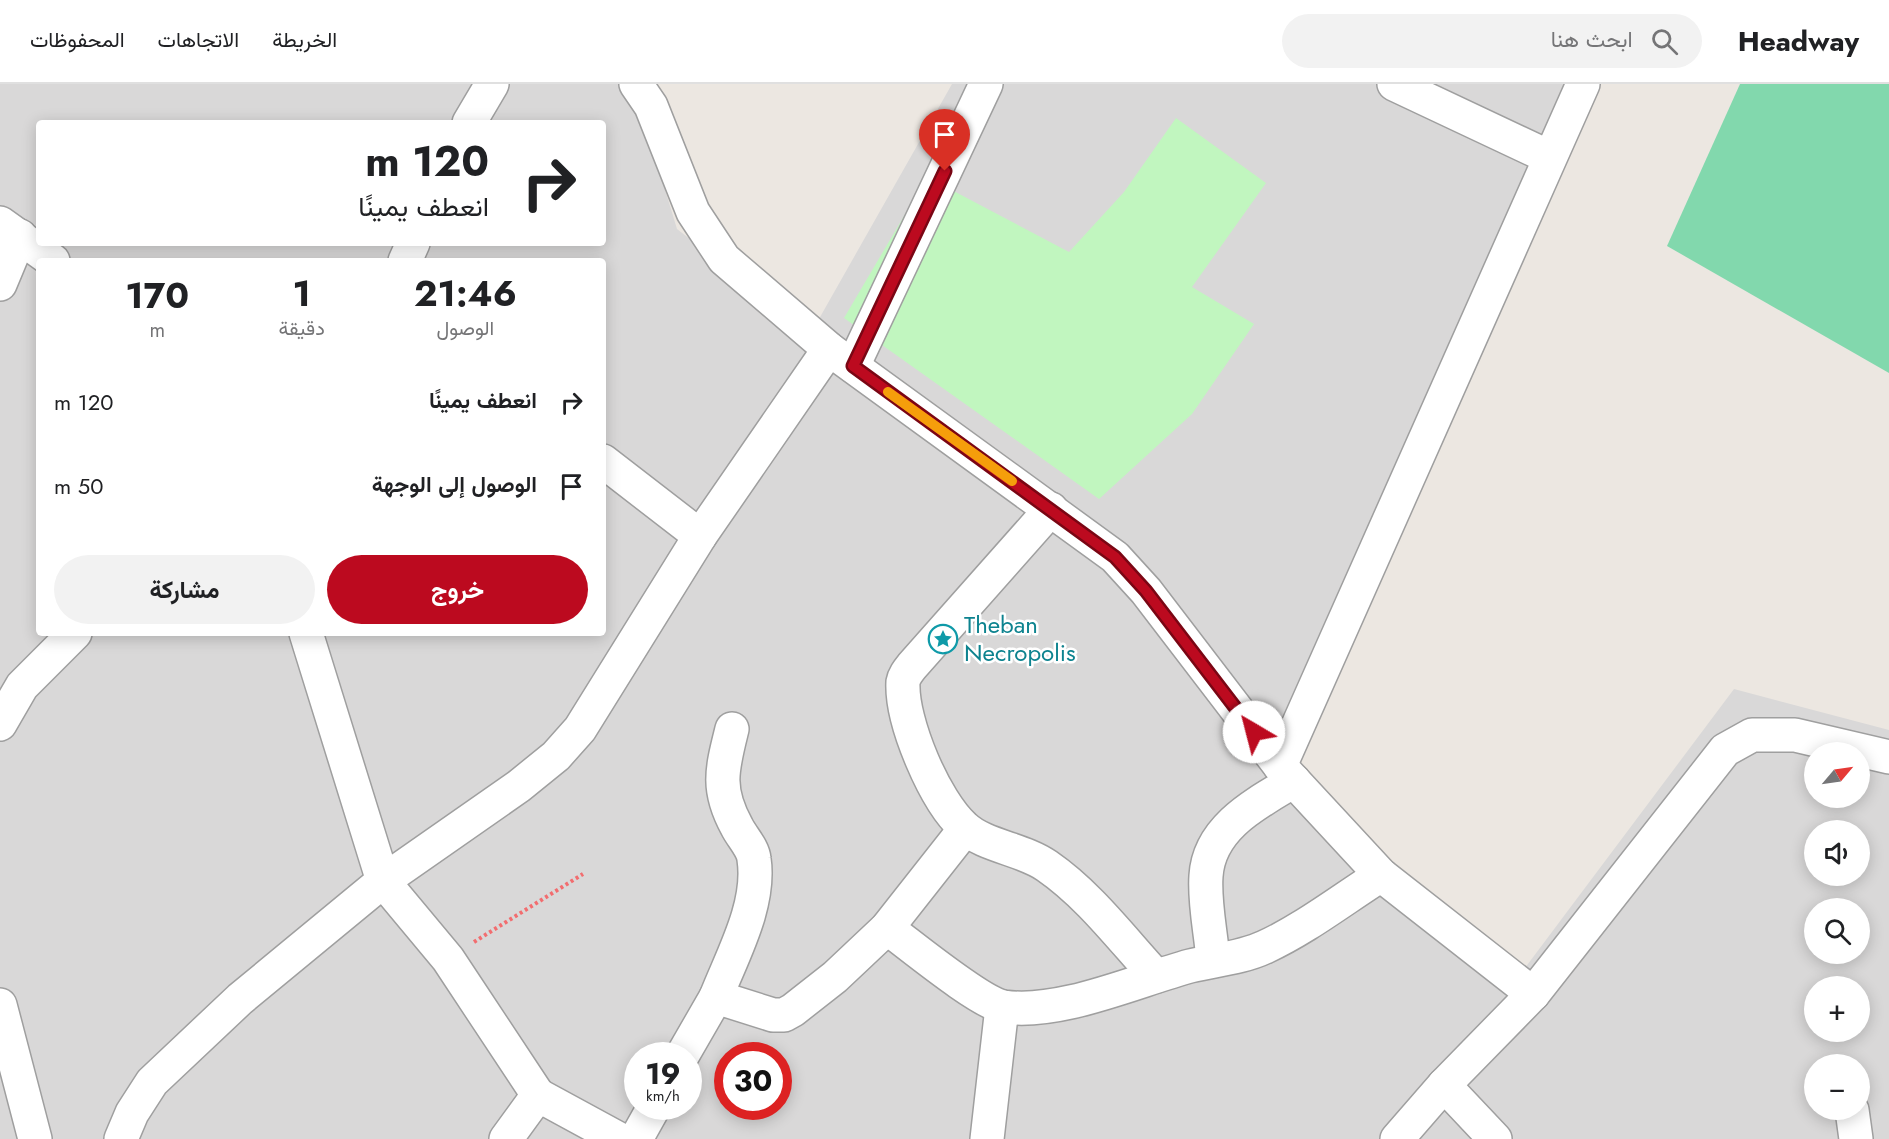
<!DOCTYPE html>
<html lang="ar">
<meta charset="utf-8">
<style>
:root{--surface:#fff;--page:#f2f2f2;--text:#202124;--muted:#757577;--line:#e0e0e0;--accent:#bc0a1f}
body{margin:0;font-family:Jost,Vazirmatn,sans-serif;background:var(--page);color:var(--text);direction:rtl;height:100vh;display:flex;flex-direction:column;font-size:22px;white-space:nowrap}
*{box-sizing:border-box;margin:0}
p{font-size:20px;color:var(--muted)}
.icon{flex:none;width:33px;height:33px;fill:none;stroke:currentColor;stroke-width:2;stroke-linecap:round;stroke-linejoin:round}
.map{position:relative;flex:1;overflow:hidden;direction:ltr}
.side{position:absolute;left:36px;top:174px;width:570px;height:378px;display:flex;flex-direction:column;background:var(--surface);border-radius:6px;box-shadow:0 3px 15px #0003;direction:rtl}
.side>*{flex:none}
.hud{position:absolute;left:36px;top:36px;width:570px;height:126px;border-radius:6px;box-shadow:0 3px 15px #0003;direction:rtl;background:#fff;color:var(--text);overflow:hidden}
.needle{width:39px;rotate:61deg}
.buttons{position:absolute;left:1804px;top:658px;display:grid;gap:12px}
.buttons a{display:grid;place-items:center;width:66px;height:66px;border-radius:50%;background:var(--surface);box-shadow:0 3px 15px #0003;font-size:30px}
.speed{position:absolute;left:624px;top:958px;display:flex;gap:12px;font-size:30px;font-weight:700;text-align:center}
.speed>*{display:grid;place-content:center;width:78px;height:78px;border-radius:50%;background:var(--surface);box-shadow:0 3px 15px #0003;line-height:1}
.speed small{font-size:15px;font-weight:400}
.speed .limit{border:9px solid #d22;background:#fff;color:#111}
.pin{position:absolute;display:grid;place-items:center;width:51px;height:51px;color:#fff;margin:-62px -26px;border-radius:50% 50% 50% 0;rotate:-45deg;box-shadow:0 0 6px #0007}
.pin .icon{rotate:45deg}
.me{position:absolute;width:66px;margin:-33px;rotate:323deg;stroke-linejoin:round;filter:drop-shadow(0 0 4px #0008)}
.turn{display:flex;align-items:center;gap:21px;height:126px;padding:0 18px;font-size:27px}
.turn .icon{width:78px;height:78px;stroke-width:2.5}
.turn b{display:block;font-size:42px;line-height:51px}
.eta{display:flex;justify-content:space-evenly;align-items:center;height:102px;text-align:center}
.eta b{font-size:36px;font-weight:700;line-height:42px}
.button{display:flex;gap:12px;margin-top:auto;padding:12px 18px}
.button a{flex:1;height:69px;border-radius:36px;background:var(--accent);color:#fff;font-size:24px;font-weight:700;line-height:69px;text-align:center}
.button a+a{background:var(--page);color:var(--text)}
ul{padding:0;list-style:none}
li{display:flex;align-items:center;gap:18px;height:84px;padding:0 18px}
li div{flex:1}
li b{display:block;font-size:22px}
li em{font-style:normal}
header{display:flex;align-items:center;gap:36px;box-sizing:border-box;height:84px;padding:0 30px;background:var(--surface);border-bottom:2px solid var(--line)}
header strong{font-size:28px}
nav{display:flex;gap:33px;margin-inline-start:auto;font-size:21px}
.search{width:420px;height:54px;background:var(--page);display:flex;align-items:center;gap:15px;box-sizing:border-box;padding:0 21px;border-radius:33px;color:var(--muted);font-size:22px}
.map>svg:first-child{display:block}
.residential{fill:#d9d8d8;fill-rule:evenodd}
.park{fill:#c1f6bf}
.pitch{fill:#82d8ad}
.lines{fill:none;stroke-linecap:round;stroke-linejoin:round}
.minor-casing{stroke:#9f9f9f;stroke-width:36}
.path{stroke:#f26d6f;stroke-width:4;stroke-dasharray:3 3;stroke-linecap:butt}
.minor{stroke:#fff;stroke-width:33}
.route-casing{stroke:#7a0614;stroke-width:15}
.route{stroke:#bc0a1f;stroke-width:10}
.slow{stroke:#f59e0b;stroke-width:10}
.labels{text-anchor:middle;stroke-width:5;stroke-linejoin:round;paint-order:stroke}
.culture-label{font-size:24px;fill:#0d838f;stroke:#fff;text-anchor:start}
</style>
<header>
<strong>Headway</strong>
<div class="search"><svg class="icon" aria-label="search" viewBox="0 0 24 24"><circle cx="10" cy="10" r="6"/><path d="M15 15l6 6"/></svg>ابحث هنا</div>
<nav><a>الخريطة</a><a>الاتجاهات</a><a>المحفوظات</a></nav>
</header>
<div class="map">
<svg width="1889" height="1055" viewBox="0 0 1889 1055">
<rect width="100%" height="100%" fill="#ece7e1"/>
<!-- residential -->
<path class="residential" d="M0,0H633L677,145L811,249L952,0H1570L1264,674L1510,904L1734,605L1889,646V1055H0ZM39,39H603V159H39ZM39,177H603V549H39ZM1815,669H1860V714H1815ZM1815,747H1860V792H1815ZM1815,825H1860V870H1815ZM1815,903H1860V948H1815ZM638,972H688V1023H638ZM728,972H778V1023H728ZM1815,981H1860V1026H1815Z"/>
<!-- park -->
<polygon class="park" points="1176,34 1266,99 1192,203 1254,240 1192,330 1099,415 844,234 927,93 1069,168 1124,108"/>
<!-- pitch -->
<polygon class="pitch" points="1740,0 1889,0 1889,289 1667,162"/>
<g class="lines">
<!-- minor casing -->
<g class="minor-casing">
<g id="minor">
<polyline points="636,0 651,22 693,128 724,175 829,265 1115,473 1146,507 1280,682 1381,791 1533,910"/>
<polyline points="1394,0 1549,73"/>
<polyline points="469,39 492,0"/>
<polyline points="0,139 53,177"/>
<polyline points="405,177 413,159"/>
<polyline points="0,200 20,152"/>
<polyline points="853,282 986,0"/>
<polyline points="603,377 700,452"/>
<path d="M1051,425L912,582C908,587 904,592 903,598C901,638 935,717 964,743C984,762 1023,765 1047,782C1089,811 1121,854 1156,892"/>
<polyline points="306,549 383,797 448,875 538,1011 506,1055"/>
<polyline points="0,640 22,602 75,549"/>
<polyline points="1280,682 1583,0"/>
<path d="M887,844C909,860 980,919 1004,923C1060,931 1135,897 1190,882C1214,876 1242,874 1265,863C1306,844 1343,815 1381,791"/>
<path d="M1213,876C1211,849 1204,819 1206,792C1209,743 1257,719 1294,697"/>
<path d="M716,913C732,872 761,821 754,775C753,764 742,753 737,743C716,705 722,685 732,645"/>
<polyline points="0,921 35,1055"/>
<polyline points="682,972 716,913 773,931 784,931 793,926 835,893 887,844 965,745"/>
<polyline points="1444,1001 1495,1055"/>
<polyline points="538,1011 619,1055"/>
<polyline points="1852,1026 1856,1055"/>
<polyline points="121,1055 132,1029 152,998 240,915 383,797 519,702 556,672 580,645 700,452 829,265"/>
<polyline points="636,1055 654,1023"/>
<polyline points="987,1055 1002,923"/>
<polyline points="1397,1055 1444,1001 1533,910 1725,666 1752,651 1795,651 1889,673"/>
</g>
</g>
<!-- path -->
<polyline class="path" points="474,858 583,790"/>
<!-- minor -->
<use href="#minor" class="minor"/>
</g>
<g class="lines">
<!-- route casing -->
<g class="route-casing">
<polyline id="route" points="945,87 853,282 1115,473 1146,507 1254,648"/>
</g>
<!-- route -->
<use href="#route" class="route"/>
<!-- slow -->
<polyline class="slow" points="888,308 1012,397"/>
</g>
<!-- icons -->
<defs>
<g id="sight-ring" transform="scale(1.5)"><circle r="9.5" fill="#fff" stroke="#0f9aa8" stroke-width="1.5"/><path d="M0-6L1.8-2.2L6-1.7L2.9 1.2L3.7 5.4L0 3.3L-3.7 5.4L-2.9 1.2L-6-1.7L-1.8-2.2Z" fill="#0f9aa8"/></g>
</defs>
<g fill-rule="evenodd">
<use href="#sight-ring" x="943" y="555"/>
</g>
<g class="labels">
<!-- culture labels -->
<g class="culture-label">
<text x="964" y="549">Theban<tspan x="964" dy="28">Necropolis</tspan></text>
</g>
</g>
</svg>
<div class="buttons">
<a><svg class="needle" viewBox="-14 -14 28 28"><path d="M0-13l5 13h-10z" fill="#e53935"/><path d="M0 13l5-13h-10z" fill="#757577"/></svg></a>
<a><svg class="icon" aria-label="sound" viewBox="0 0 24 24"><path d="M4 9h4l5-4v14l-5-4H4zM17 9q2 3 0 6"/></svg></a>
<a><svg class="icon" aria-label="search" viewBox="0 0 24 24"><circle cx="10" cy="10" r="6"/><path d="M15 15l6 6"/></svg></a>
<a>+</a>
<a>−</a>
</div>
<div class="speed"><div>19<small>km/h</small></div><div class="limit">30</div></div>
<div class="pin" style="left:945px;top:87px;background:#d93025"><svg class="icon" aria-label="arrive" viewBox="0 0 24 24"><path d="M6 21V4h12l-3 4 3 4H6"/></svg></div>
<svg class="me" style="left:1254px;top:648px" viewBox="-20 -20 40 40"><circle r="19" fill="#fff"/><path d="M0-13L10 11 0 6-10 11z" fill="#bc0a1f"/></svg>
<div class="hud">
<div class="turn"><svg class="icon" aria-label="right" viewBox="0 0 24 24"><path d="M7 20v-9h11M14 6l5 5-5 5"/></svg><div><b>120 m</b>انعطف يمينًا</div></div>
</div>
<section class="side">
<div class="eta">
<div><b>21:46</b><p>الوصول</p></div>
<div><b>1</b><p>دقيقة</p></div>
<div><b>170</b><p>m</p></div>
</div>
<ul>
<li><svg class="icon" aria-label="right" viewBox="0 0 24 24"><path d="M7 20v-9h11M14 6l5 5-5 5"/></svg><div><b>انعطف يمينًا</b></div><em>120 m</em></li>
<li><svg class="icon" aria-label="arrive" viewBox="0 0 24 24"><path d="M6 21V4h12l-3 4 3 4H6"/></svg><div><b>الوصول إلى الوجهة</b></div><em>50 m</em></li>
</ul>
<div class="button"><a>خروج</a><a>مشاركة</a></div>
</section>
</div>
